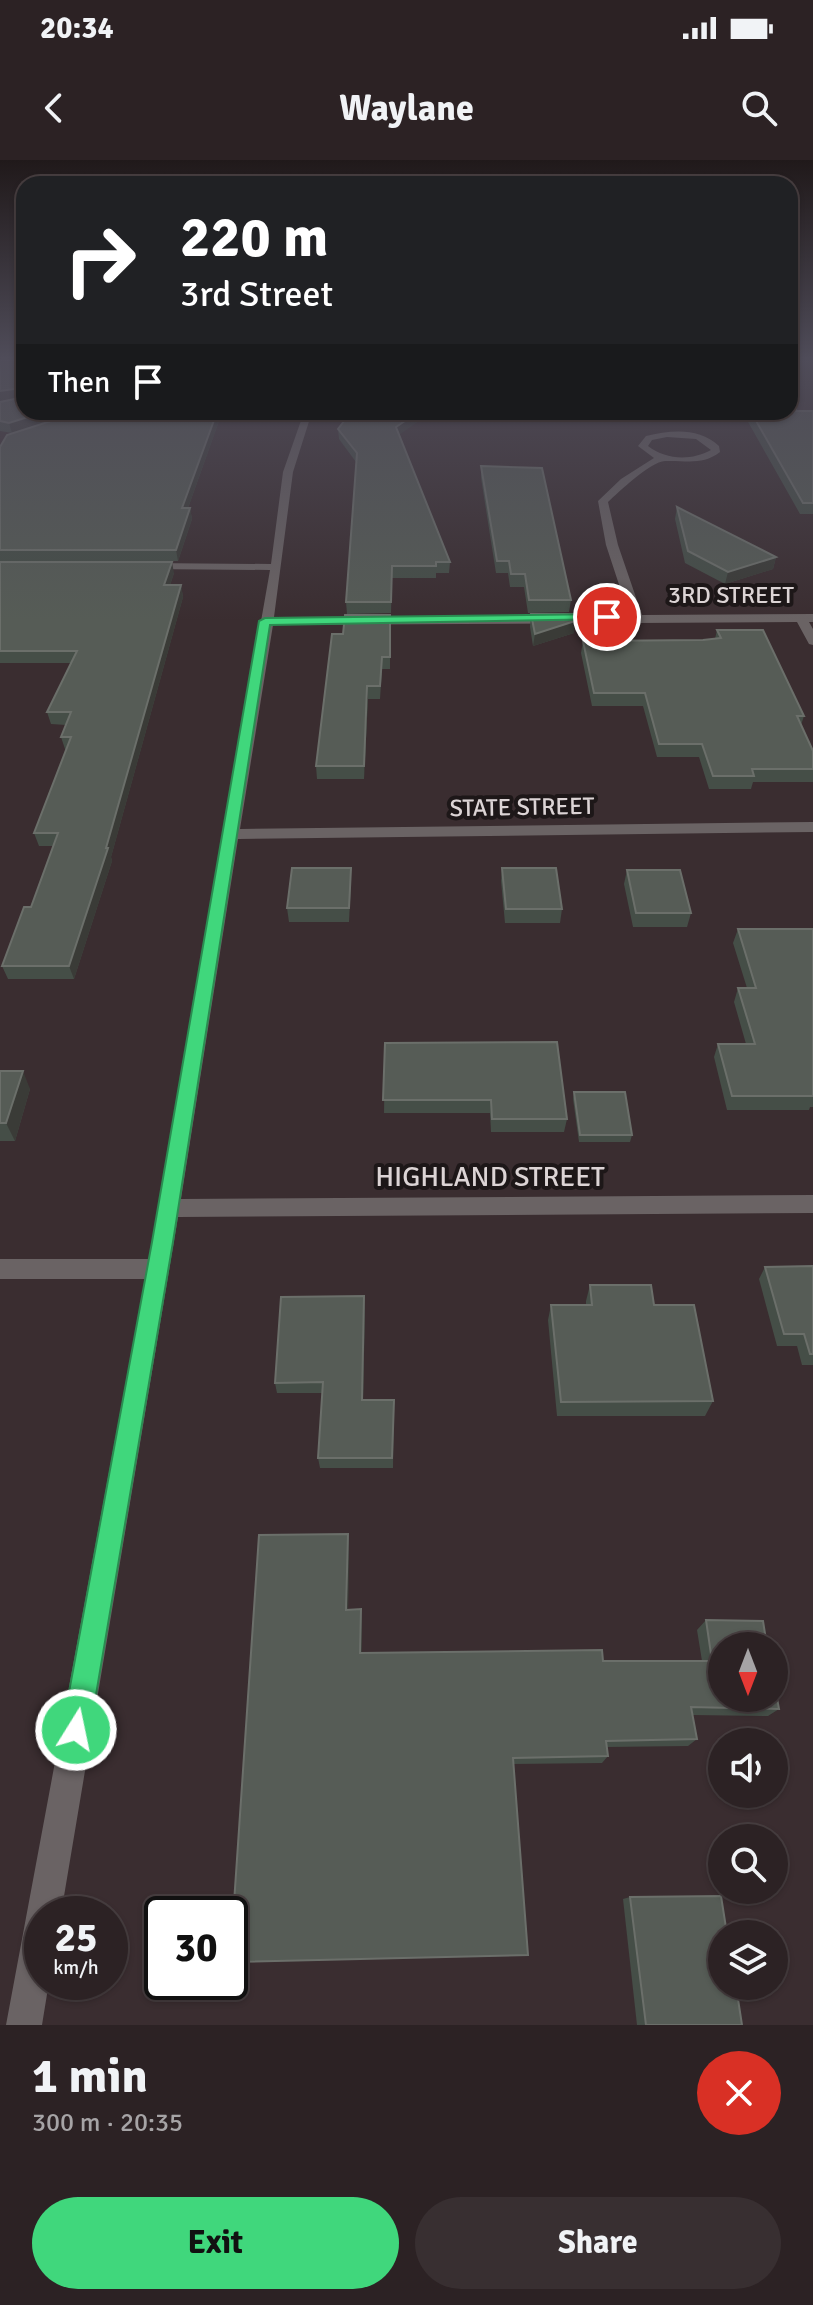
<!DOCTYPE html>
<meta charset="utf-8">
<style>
:root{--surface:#2c2224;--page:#382f31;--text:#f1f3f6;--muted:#a6a4a6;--line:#483f41;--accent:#40d77c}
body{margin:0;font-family:Signika,sans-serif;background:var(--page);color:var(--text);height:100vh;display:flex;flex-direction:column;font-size:30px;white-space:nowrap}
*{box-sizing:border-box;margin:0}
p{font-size:26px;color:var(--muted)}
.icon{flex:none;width:44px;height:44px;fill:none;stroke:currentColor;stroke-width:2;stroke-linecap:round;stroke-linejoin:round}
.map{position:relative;height:1865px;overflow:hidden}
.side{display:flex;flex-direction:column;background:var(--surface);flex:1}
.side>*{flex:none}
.top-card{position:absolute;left:16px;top:16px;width:782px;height:244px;border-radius:24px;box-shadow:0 2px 6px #0004,0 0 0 2px var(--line);background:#202124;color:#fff;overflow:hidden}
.needle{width:52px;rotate:180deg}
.controls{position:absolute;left:708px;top:1472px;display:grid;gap:16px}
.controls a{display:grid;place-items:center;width:80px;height:80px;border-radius:50%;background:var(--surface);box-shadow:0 2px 6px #0004,0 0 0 2px var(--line);font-size:40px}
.speed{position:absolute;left:24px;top:1736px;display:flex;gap:16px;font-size:40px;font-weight:700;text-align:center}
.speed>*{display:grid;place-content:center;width:104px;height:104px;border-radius:50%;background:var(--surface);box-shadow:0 2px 6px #0004,0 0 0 2px var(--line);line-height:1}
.speed small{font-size:20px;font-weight:400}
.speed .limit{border:4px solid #111;border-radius:12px;background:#fff;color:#111}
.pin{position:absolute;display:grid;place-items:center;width:68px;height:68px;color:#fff;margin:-34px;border:4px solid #fff;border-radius:50%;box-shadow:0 2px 8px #0007}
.me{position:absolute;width:88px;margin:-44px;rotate:10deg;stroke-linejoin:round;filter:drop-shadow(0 0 6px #0008)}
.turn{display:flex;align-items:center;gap:28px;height:168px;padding:0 32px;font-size:36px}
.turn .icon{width:104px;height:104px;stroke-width:2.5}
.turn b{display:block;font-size:56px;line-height:68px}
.then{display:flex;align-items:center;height:76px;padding:0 32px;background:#0003;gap:16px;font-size:30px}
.round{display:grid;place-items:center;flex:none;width:84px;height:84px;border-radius:42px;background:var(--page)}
.head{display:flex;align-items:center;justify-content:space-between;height:136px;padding:0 32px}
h1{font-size:48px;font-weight:700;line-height:60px}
.button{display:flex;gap:16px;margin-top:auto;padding:16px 32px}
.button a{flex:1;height:92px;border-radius:48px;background:var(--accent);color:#111;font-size:32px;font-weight:700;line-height:92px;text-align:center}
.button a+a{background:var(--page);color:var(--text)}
.status{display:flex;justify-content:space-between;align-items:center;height:56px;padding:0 40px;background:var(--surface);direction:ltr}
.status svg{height:22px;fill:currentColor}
header{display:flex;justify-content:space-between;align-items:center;height:104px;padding:0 32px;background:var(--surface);font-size:36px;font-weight:700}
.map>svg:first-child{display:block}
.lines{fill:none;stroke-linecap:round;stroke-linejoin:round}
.minor{fill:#6a6364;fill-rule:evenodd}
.wall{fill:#454e47}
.shaded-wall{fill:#3a3b37}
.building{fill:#565c56;stroke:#6b6f6a;stroke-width:2}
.route{fill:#40d77c;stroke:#2a8c51;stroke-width:2}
.labels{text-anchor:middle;stroke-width:8;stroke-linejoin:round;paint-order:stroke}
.far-street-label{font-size:24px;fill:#dcd4d5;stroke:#1d1718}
.street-label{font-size:28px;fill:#dcd4d5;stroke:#1d1718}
</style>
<div class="status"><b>20:34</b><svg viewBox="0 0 49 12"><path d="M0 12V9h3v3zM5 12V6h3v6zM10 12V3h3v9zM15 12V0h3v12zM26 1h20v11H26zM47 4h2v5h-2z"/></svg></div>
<header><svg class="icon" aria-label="back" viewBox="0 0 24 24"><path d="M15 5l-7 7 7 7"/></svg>Waylane<svg class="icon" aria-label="search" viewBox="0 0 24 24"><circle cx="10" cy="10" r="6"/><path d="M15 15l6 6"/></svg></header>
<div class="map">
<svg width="813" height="1865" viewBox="0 0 813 1865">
<rect width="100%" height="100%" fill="#3a2d30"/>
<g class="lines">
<!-- minor -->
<path class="minor" d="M304,252H312L293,312L274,457L629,455L606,385L598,341L621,319L654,298L638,286L646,276C671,270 699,267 719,286L720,292C702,306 685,300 665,301C650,302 620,331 608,342L618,385L642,455L813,454V462H809L813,469V485L809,484L797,462L273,465L240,669L813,662V672L238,679L181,1039L813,1035V1053L178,1057L61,1754H42V1822H49L42,1865H6L145,1119H0V1099H149L270,410L148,409L142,406L148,403L271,404L283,312ZM667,277L696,279L711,290C691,301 666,300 648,286L652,280Z"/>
</g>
<!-- wall -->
<g class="wall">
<polygon points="0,200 24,200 24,252 245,252 244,258 220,258 188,348 190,348 192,359 178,401 0,402 0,287 73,254 12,273 0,271 0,242 11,240 0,242"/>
<polygon points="796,251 813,251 813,354 800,354 743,253 688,254 685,252 790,252"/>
<polygon points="338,269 399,275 450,402 449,413 436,413 436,418 392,418 391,453 347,454 346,442 356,302 339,279"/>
<polygon points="481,306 571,440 569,452 528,453 524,427 510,427 508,413 496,413 481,318"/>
<polygon points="677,347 776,397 773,409 725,424 685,403 675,359"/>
<polygon points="0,402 174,413 170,425 181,425 183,437 111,697 112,701 74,819 8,819 2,806 31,747 53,686 39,686 34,673 66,589 65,589 61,577 66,565 51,564 47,552 71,503 0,503"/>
<polygon points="531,454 574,473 533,486 530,467"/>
<polygon points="390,455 390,509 382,509 380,539 368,539 364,619 317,619 316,606 343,474"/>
<polygon points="717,470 804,556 801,565 813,591 813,622 753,622 751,629 709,629 699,597 657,597 643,546 592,546 581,493 583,481 703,480 715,479"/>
<polygon points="351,708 351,722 349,762 289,762 287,748"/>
<polygon points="502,708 562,749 560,763 505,763 501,721"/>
<polygon points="627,710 691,753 687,767 633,767 624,724"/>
<polygon points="738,769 813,769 813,947 810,947 809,950 727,950 714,897 718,884 746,884 734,842 738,828 747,828 733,783"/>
<polygon points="385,883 567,959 564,972 491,972 490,953 384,953"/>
<polygon points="0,911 30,929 15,981 0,981"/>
<polygon points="574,932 632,975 630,982 579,982 573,939"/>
<polygon points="813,1106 813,1205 802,1205 797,1186 777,1186 759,1119 765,1107"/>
<polygon points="590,1125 654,1145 713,1241 705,1256 557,1256 548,1160 551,1145 586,1145 586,1141"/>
<polygon points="365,1148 363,1240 394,1240 393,1308 320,1308 318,1298 323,1233 277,1233 275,1223"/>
<polygon points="348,1374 349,1386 348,1450 362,1459 362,1493 603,1501 702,1501 697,1470 706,1460 779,1549 768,1556 692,1555 697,1579 688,1586 607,1587 608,1596 602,1603 513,1604 230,1802"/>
<polygon points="630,1737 742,1865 637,1865 623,1739"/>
</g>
<!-- shaded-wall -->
<g class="shaded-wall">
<polygon points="21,228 24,238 0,242 0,231"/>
<polygon points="44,252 79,252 12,273 9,263"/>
<polygon points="217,252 219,252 220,258 184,359 182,348"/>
<polygon points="418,252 432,252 396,277 396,267"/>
<polygon points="190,348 192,359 178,401 176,390"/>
<polygon points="776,397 773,409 725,424 728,412"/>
<polygon points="172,402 174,413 166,437 164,425"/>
<polygon points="181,425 183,437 111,697 112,701 74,819 69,806"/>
<polygon points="575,461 574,473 533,486 535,474"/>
<polygon points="367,526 368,539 364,619 364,606"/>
<polygon points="23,911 30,929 15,981 6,963"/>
<polygon points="364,1136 365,1148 363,1250 362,1240"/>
<polygon points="348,1374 349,1386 348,1460 346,1450"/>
<polygon points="361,1449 362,1459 362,1502 360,1493"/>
</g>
<!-- building -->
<g class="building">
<polygon points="0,200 24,200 24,236 21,228 0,231"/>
<polygon points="790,205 796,251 813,251 813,343 803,343 751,252 790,252"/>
<polygon points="24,237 24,252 44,252 9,263 0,261 0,242"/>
<polygon points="79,252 217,252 182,348 190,348 176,390 0,390 0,287 7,275"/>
<polygon points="351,252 418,252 396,267 450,402 436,402 436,406 392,406 391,442 346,442 357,293 338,269"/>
<polygon points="481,306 542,308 571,440 529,440 525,414 511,414 509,401 497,401"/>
<polygon points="677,347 776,397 728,412 688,391"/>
<polygon points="0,402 172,402 164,425 181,425 106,688 108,688 69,806 2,806 24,747 31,747 58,673 34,673 71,577 61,577 71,552 47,552 77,491 0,491"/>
<polygon points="531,454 574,454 575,461 535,474"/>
<polygon points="345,455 390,455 390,497 382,497 380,526 367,526 364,606 316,606 332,474 343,474"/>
<polygon points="717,470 763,470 804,556 797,556 813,591 813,609 752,609 754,616 713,616 702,584 659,584 645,533 594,533 583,481 703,480 721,478"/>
<polygon points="292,708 351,708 349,748 287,748"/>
<polygon points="502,708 556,708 562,749 506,749"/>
<polygon points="627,710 680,710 691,753 636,753"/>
<polygon points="738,769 813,769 813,936 732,936 718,884 755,884 738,828 756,828"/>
<polygon points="557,882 567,959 492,959 491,940 383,940 385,883"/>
<polygon points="0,911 23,911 6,963 0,963"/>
<polygon points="574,932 625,932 632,975 580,975"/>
<polygon points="813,1106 813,1194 810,1194 804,1174 784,1174 765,1107"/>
<polygon points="590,1125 651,1125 654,1145 694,1145 713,1241 561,1242 551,1145 592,1145"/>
<polygon points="364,1136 362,1240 394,1240 392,1298 318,1298 323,1222 275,1223 281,1137"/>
<polygon points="348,1374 346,1450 361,1449 360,1493 602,1490 603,1501 712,1501 706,1460 763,1461 767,1486 722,1486 722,1538 774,1538 774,1522 779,1549 691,1547 697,1579 606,1581 608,1596 513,1598 528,1795 230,1802 259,1375"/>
<polygon points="721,1736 727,1774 722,1774 722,1826 736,1826 742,1865 646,1865 630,1737"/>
</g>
<!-- sky -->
<linearGradient id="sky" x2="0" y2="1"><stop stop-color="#20191a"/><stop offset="0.43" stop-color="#4f4c59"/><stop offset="1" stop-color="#4f4c59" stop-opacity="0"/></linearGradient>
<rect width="813" height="461" fill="url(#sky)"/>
<!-- route -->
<polygon class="route" points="607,454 611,455 611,459 270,465 173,1082 90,1570 86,1580 76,1584 66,1580 62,1570 152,1082 259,461 265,458"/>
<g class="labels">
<!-- far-street labels -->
<g class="far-street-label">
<text x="731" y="443">3RD STREET</text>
<text transform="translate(522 647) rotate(-1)" y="8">STATE STREET</text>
</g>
<!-- street labels -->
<g class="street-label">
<text x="490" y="1026">HIGHLAND STREET</text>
</g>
</g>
</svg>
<div class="controls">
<a><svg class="needle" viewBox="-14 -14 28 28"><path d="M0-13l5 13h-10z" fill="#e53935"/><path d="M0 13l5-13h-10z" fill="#a6a4a6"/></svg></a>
<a><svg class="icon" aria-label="sound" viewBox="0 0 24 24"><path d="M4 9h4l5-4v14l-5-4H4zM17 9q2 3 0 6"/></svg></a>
<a><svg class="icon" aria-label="search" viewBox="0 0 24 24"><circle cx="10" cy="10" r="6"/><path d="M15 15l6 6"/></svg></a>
<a><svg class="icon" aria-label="layers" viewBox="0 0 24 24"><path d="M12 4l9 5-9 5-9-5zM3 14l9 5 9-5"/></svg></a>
</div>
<div class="speed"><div>25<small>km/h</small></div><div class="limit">30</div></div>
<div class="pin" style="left:607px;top:457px;background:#d93025"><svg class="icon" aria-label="arrive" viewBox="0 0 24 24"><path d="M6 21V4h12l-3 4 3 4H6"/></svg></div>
<svg class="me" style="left:76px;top:1570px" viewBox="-20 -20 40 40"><circle r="17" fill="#40d77c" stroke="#fff" stroke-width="3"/><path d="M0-11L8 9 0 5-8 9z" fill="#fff"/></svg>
<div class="top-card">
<div class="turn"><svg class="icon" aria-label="right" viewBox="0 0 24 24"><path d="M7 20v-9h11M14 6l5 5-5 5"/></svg><div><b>220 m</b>3rd Street</div></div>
<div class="then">Then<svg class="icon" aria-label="arrive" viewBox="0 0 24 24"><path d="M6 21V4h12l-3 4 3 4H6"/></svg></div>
</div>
</div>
<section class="side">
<div class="head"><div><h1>1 min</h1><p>300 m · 20:35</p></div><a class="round" style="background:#d93025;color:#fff"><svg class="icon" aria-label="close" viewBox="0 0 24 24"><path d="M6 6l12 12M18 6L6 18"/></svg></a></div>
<div class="button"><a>Exit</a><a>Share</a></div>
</section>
